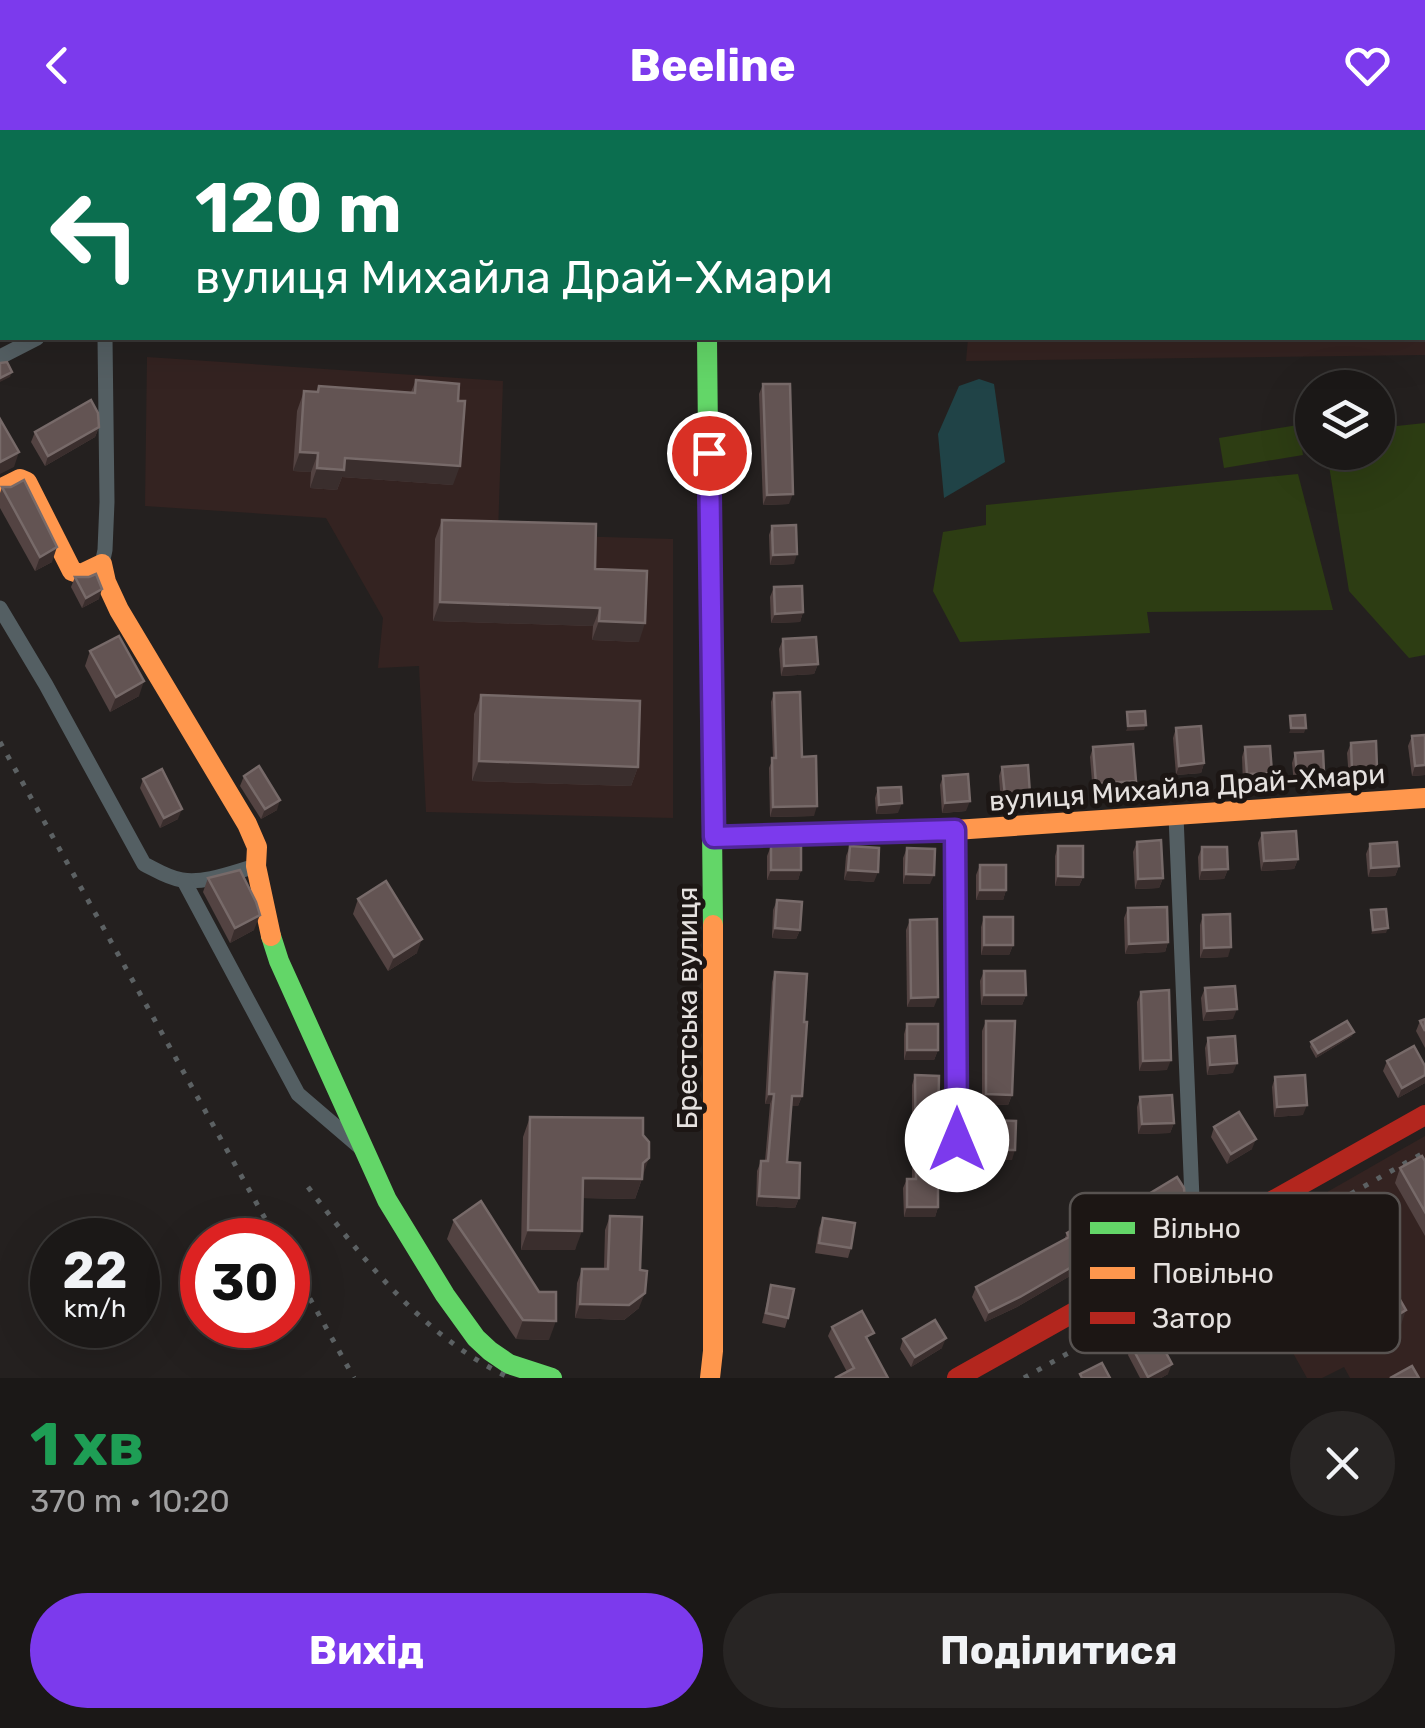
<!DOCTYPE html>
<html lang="uk">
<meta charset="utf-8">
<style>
:root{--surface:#1b1817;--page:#282524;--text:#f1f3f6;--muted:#a0a0a1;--line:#393736;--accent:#7c3aed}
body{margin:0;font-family:Rubik,sans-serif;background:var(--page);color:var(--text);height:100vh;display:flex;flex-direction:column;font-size:38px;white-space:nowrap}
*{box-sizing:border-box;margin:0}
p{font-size:32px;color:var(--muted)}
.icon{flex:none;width:55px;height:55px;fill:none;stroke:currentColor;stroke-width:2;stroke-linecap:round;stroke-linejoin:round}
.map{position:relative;height:1248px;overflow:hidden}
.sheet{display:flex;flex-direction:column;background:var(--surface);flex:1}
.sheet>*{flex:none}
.banner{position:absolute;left:0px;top:0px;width:1425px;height:210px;box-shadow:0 10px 40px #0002,0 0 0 2px var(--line);background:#0b6e4f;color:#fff;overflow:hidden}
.tools{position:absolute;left:1295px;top:240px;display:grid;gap:20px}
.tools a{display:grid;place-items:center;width:100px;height:100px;border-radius:50%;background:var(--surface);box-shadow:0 10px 40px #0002,0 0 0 2px var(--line);font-size:50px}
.speed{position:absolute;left:30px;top:1088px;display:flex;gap:20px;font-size:50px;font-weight:700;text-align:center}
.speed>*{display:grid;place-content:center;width:130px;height:130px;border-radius:50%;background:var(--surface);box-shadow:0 10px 40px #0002,0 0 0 2px var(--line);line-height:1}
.speed small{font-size:25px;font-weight:400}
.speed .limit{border:15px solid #d22;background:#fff;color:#111}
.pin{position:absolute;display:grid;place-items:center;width:85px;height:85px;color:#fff;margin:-42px;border:5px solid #fff;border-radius:50%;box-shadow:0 2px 10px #0007}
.me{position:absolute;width:110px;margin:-55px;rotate:0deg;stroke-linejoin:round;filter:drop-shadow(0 0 8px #0008)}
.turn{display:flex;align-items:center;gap:35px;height:210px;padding:0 30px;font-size:45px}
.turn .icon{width:130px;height:130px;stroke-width:2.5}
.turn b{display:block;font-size:70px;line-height:85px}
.round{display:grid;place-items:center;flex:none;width:105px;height:105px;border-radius:52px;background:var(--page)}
.overview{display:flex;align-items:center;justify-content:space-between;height:170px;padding:0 30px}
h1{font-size:60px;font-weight:700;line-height:75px;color:#1e9e55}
.button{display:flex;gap:20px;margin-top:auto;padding:20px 30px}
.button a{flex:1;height:115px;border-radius:60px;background:var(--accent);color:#fff;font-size:40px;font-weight:700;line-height:115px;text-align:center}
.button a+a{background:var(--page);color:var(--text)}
header{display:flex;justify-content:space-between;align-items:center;height:130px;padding:0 30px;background:var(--accent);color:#fff;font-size:45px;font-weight:700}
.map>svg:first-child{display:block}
.industrial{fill:#342321}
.green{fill:#2d3d13}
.water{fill:#204347}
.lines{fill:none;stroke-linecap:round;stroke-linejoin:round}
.street{stroke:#545f63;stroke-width:15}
.fast{stroke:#63d668;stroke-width:20}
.slow{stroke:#ff974d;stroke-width:20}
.jam{stroke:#b3261e;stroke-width:20}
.rail{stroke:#5c6163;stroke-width:5;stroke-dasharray:5 10;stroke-linecap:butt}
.wall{fill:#534342}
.shaded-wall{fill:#3a2e2d}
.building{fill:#635453;stroke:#776a69;stroke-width:2.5}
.route-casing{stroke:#51269a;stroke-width:25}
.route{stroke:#7c3aed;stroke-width:18}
.labels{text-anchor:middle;stroke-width:10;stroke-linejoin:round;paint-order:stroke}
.street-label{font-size:28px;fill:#e5e1df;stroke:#1c1614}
.key{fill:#1c1614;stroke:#585351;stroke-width:2.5}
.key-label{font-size:28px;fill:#e5e1df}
</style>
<header><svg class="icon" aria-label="back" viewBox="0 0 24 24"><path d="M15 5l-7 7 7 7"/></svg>Beeline<svg class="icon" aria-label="heart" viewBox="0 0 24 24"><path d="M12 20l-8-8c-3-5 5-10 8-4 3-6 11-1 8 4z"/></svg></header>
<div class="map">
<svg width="1425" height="1248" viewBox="0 0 1425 1248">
<rect width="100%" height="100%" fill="#24201f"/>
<!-- industrial -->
<g class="industrial">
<polygon points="1021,0 1425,0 1425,225 966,231 968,208 1422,208 1422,2 1021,2"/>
<polygon points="147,227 503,251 498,404 673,409 673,688 426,682 419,536 378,538 383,488 326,388 145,376"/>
<polygon points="1425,1006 1425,1248 1350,1248 1344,1237 1322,1248 1307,1248 1233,1116"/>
</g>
<!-- green -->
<g class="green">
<polygon points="1425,293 1425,525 1409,528 1349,461 1327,323 1378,322 1378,298"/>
<polygon points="1298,295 1303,325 1224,338 1219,308"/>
<polygon points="1298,344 1333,480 1147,482 1150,503 960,512 933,461 943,402 986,395 986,375"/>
</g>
<!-- water -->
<polygon class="water" points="979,249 994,254 1005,332 944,368 938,304 959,256"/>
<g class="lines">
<!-- street -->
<g class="street">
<polyline points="0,85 2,87"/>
<polyline points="0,227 37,208"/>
<polyline points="102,434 105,420 107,372 105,208"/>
<path d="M0,478L46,555L144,734C156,740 168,748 182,750C205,754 234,742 256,736"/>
<polyline points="1176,686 1194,1116"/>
<polyline points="955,700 957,1049"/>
<polyline points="184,751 298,964 361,1018"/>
</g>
<!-- fast -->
<g class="fast">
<polyline points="707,208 713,795"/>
<polyline points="271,806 279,831 387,1070 445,1165 476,1208 490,1221 509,1234 552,1248"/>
</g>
<!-- slow -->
<g class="slow">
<polyline points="0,359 20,349 27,352 72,441 81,444 102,434 106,452 119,480 247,694 257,717 256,736 271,806"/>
<polyline points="713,707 955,700 1425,668"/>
<polyline points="710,1248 713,1221 713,795"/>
</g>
<!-- jam -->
<g class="jam">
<polyline points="705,0 705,2"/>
<polyline points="957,1248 1425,985"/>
</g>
<!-- rail -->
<g class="rail">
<polyline points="0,612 277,1110"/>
<path d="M308,1057C364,1131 425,1208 510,1248"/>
<polyline points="288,1129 354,1248"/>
<polyline points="1024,1248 1425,1022"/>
</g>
</g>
<!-- wall -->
<g class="wall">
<polygon points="416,250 453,355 342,347 337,360 310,358 311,342 293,341 297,281 304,261 316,262 319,256 411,262"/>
<polygon points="763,254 789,374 763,375 759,264"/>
<polygon points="99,297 95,307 45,336 31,312 35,302"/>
<polygon points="2,357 11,357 52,432 35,441 0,378 0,363"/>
<polygon points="442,390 595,439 639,512 592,510 593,496 433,491 435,409"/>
<polygon points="772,396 794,434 770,435 769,405"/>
<polygon points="75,447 99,469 82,478 71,457"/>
<polygon points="774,457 803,482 800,492 771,493 770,467"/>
<polygon points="783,509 818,534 814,544 781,546 779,519"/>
<polygon points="90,521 139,566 110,582 85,536"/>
<polygon points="774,563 802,627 814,686 770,687 769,638 773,628 771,572"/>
<polygon points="481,565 638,637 631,656 472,651 474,584"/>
<polygon points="1176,598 1204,633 1201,643 1176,645 1173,608"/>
<polygon points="1425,605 1425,645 1412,646 1408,616 1412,606"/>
<polygon points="1351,613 1377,638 1374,648 1349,649 1347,623"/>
<polygon points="1093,617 1136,651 1132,661 1093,664 1090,627"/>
<polygon points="1245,617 1272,643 1268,653 1243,654 1242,627"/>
<polygon points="1295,623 1321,652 1294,654 1292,633"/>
<polygon points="1002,637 1027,674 1001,676 999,646"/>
<polygon points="244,646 277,680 261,689 240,656"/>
<polygon points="943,646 966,681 942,683 940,655"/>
<polygon points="143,649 178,689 160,698 140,658"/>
<polygon points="878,658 898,683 876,684 875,668"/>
<polygon points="1262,703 1298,729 1294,739 1261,741 1258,713"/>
<polygon points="1137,712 1163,748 1159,758 1135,759 1133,722"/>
<polygon points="1370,714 1399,736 1395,746 1368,747 1366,724"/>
<polygon points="771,716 801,740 798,750 767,750 767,726"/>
<polygon points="850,716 874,752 844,750 846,726"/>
<polygon points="1058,716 1083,747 1079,756 1055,756 1055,726"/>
<polygon points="1202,717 1228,739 1224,749 1199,750 1198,727"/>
<polygon points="907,718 930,754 903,754 903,728"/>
<polygon points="980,735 1006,760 1003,770 976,770 976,745"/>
<polygon points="208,748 254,800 230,813 203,762"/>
<polygon points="358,769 417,823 388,841 353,784"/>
<polygon points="777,770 800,800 796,809 772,808 773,780"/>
<polygon points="1128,778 1168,812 1165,822 1125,824 1124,788"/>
<polygon points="1203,785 1228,827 1200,828 1200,795"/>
<polygon points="984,787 1013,815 1009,825 981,825 981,797"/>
<polygon points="910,790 934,877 907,877 906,800"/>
<polygon points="984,841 1026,865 1022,875 981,875 980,851"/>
<polygon points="775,842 802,966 798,976 791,976 787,1032 799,1068 795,1078 756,1076 757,1041 761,1031 765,1031 770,974 765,974 772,852"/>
<polygon points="1205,858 1233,889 1203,891 1201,868"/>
<polygon points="1141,862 1167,940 1139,941 1137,872"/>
<polygon points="1425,889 1425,918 1416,901 1420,891"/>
<polygon points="986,891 1012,965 1008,975 982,974 982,901"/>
<polygon points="907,894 938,920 934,930 904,930 904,904"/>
<polygon points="1352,906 1316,928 1310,917 1311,912"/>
<polygon points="1208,908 1233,943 1207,945 1205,918"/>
<polygon points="1387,931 1425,936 1425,953 1398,968 1383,941"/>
<polygon points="915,945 938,994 948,1026 945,1036 938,1036 938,1077 935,1087 904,1087 903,1058 907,1049 912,1049 912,955"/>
<polygon points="1275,947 1303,985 1274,987 1272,957"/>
<polygon points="1140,967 1174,993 1170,1003 1138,1004 1137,977"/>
<polygon points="530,987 643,1046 635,1069 583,1068 575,1120 521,1120 523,1007"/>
<polygon points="987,990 1012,1030 983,1030 983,1000"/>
<polygon points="1214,997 1252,1019 1227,1034 1211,1007"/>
<polygon points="1425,1031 1425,1106 1395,1053 1400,1038"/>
<polygon points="1137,1071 1185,1071 1181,1081 1017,1177 985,1192 972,1167 976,1157 1064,1110 1067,1103 1092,1097"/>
<polygon points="610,1086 640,1140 639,1178 624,1190 575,1188 577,1153 582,1139 604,1139 605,1100"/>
<polygon points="823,1088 851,1118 848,1128 815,1123 819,1098"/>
<polygon points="454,1090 549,1210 516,1209 447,1109"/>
<polygon points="1305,1102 1401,1195 1359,1219 1300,1117"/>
<polygon points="771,1155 788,1188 785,1198 762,1193"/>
<polygon points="1225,1168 1267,1193 1264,1203 1241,1215 1222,1178"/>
<polygon points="832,1197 869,1213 888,1248 847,1242 828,1206"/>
<polygon points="903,1209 942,1218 911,1237 900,1219"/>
<polygon points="1131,1215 1168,1244 1161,1248 1140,1248 1128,1225"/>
</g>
<!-- shaded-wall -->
<g class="shaded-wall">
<polygon points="297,0 323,0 322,2 296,2"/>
<polygon points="764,0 794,0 793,2 763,2"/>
<polygon points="1067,0 1101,0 1100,2 1066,2"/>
<polygon points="12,242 10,247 0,252 0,248"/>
<polygon points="99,297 95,307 45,336 48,326"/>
<polygon points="19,322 14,337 0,344 0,332"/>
<polygon points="300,322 318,323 311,342 293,341"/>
<polygon points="345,328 460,336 453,355 342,347 337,360 310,358 317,338"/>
<polygon points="793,364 789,374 763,375 767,365"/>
<polygon points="57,417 52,432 35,441 40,427"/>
<polygon points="797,424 794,434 770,435 773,425"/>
<polygon points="102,459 99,469 82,478 86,468"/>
<polygon points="440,472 600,478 593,496 433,491"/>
<polygon points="803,482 800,492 771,493 775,484"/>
<polygon points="599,491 645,493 639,512 592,510"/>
<polygon points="818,534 814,544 781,546 784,536"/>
<polygon points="144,551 139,566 110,582 116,567"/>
<polygon points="1146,595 1144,600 1126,601 1128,596"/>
<polygon points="1291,598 1306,598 1304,603 1289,603"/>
<polygon points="479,631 638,637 631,656 472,651"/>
<polygon points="1204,633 1201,643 1176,645 1179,636"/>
<polygon points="1425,635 1425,645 1412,646 1415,636"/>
<polygon points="1377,638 1374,648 1349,649 1352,640"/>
<polygon points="1324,642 1321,652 1294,654 1297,644"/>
<polygon points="1272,643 1268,653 1243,654 1247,644"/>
<polygon points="1136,651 1132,661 1093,664 1096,654"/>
<polygon points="1030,664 1027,674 1001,676 1005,666"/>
<polygon points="280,670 277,680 261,689 265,679"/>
<polygon points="970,671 966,681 942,683 945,673"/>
<polygon points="902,673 898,683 876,684 879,675"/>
<polygon points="817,676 814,686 770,687 773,677"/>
<polygon points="182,679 178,689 160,698 164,688"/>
<polygon points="1298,729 1294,739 1261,741 1264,731"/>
<polygon points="1399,736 1395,746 1368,747 1371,738"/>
<polygon points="1228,739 1224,749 1199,750 1202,740"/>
<polygon points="771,740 801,740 798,750 767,750"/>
<polygon points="848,740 878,742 874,752 844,750"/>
<polygon points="906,744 934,745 930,754 903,754"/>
<polygon points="1058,746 1083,747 1079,756 1055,756"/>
<polygon points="1163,748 1159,758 1135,759 1138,749"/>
<polygon points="980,760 1006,760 1003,770 976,770"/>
<polygon points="260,785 254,800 230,813 235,798"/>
<polygon points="775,798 800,800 796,809 772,808"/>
<polygon points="1388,798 1386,803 1371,804 1373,800"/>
<polygon points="422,809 417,823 388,841 394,827"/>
<polygon points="1168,812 1165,822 1125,824 1129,814"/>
<polygon points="984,815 1013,815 1009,825 981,825"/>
<polygon points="1231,817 1228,827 1200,828 1204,818"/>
<polygon points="984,865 1026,865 1022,875 981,875"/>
<polygon points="938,867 934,877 907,877 911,868"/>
<polygon points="1237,879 1233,889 1203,891 1207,881"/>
<polygon points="1354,902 1352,906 1316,928 1318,923"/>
<polygon points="907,920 938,920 934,930 904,930"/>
<polygon points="1171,930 1167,940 1139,941 1143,931"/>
<polygon points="1237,933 1233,943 1207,945 1210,935"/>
<polygon points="1425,945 1425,953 1398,968 1402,958"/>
<polygon points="769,964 774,964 770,974 765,974"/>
<polygon points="986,964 1012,965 1008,975 982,974"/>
<polygon points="792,966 802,966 798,976 789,976"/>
<polygon points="1307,975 1303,985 1274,987 1277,977"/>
<polygon points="1174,993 1170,1003 1138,1004 1142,994"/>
<polygon points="1256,1009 1252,1019 1227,1034 1231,1024"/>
<polygon points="986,1020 1015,1020 1012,1030 983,1030"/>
<polygon points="938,1026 948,1026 945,1036 934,1036"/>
<polygon points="649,1028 635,1069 576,1068 583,1048 643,1033"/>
<polygon points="759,1066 799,1068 795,1078 756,1076"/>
<polygon points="1185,1071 1181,1081 1017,1177 985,1192 989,1182"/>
<polygon points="907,1077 938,1077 935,1087 904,1087"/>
<polygon points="528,1100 582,1101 575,1120 521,1120"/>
<polygon points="645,1163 639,1178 624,1190 575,1188 580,1174"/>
<polygon points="1406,1180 1401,1195 1359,1219 1364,1205"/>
<polygon points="523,1190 556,1191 549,1210 516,1209"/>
<polygon points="1267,1193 1264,1203 1241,1215 1245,1205"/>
<polygon points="946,1208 942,1218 911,1237 915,1227"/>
<polygon points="1172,1234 1168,1244 1161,1248 1147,1248"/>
</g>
<!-- building -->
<g class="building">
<rect x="231" y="0" width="62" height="2"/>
<rect x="364" y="0" width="113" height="2"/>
<polygon points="550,0 601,0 601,2 551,2"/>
<rect x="1027" y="0" width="43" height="2"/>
<rect x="1104" y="0" width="124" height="2"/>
<polygon points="7,232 12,242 0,248 0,233"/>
<polygon points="416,250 459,254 458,271 465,271 460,336 345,328 344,340 317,338 318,323 300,322 304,261 318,262 319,256 415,263"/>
<polygon points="763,254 790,254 793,364 767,365"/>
<polygon points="91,270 98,283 99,297 48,326 35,302"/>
<polygon points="0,289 19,322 0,332"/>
<polygon points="24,350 57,417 40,427 2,357 11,357"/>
<polygon points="442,390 596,394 595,439 647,441 645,493 599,491 600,478 440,472"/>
<polygon points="796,395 797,424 773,425 772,396"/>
<polygon points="96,444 102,459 86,468 75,447 89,447"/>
<polygon points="802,456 803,482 775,484 774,457"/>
<polygon points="119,506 144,551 116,567 90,521"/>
<polygon points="816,507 818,534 784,536 783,509"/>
<polygon points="800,562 802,627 816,626 817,676 773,677 772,628 776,628 774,563"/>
<polygon points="481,565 640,571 638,637 479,631"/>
<polygon points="1145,581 1146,595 1128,596 1127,582"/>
<polygon points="1305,585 1306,598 1291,598 1290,586"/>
<polygon points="1201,596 1204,633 1179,636 1176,598"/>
<polygon points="1425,605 1425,635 1415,636 1412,606"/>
<polygon points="1376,611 1377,638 1352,640 1351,613"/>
<polygon points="1133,614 1136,651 1096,654 1093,617"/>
<polygon points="1270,616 1272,643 1247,644 1245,617"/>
<polygon points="1323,621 1324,642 1297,644 1295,623"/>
<polygon points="1028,635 1030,664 1005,666 1002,637"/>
<polygon points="259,636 280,670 265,679 244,646"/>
<polygon points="162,639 182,679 164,688 143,649"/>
<polygon points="968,644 970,671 945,673 943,646"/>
<polygon points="901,657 902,673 879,675 878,658"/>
<polygon points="1296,701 1298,729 1264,731 1262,703"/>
<polygon points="1161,710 1163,748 1138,749 1137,712"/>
<polygon points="1397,712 1399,736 1371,738 1370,714"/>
<rect x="771" y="716" width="30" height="24"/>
<polygon points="850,716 879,718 878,742 848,740"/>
<polygon points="1058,716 1083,716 1083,747 1058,746"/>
<polygon points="1202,717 1227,717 1228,739 1202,740"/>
<polygon points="907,718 935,719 934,745 906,744"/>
<rect x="980" y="735" width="26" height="25"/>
<polygon points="240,740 256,772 260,785 235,798 208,748"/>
<polygon points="386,751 422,809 394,827 358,769"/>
<polygon points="777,770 802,772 800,800 775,798"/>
<polygon points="1167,777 1168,812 1129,814 1128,778"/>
<polygon points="1386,779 1388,798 1373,800 1371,780"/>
<polygon points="1230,784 1231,817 1204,818 1203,785"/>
<rect x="984" y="787" width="29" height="28"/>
<polygon points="937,789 938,867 911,868 910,790"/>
<polygon points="984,841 1025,841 1026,865 984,865"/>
<polygon points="775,842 807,844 804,892 807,892 802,966 792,966 787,1032 800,1033 799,1068 759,1066 761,1031 768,1031 774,964 769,964"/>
<polygon points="1235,856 1237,879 1207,881 1205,858"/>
<polygon points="1169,860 1171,930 1143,931 1141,862"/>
<polygon points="1425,889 1425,901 1420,891"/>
<polygon points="986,891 1015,891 1012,965 986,964"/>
<polygon points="1347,891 1354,902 1318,923 1311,912"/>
<rect x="907" y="894" width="31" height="26"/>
<polygon points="1235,906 1237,933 1210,935 1208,908"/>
<polygon points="1414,916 1425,936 1425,945 1402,958 1387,931"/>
<polygon points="915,945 939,946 938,994 949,994 948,1026 938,1026 938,1077 907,1077 907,1049 916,1049"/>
<polygon points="1305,945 1307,975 1277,977 1275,947"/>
<polygon points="1172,965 1174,993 1142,994 1140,967"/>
<polygon points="1239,982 1256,1009 1231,1024 1214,997"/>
<polygon points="530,987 643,988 643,1005 649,1012 649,1028 643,1033 642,1049 583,1048 582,1101 528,1100"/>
<polygon points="987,990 1016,991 1015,1020 986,1020"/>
<polygon points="1422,1026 1425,1031 1425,1082 1400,1038"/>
<polygon points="1177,1047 1184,1058 1185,1071 1020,1167 989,1182 976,1157 1069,1107 1067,1103 1088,1091 1092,1097 1136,1069 1137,1071"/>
<polygon points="481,1071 539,1162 556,1162 556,1191 523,1190 454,1090"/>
<polygon points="1347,1078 1406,1180 1364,1205 1305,1102"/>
<polygon points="610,1086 642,1087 640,1140 647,1141 645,1163 629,1175 580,1174 582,1139 608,1139"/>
<polygon points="823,1088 855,1093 851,1118 819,1113"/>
<polygon points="771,1155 794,1159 788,1188 766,1183"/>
<polygon points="862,1181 874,1203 866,1207 888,1248 835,1248 854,1238 832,1197"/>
<polygon points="935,1190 946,1208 915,1227 903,1209"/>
<polygon points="1155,1202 1172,1234 1148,1247 1131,1215"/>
<polygon points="1102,1233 1110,1248 1082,1248 1080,1244"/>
<polygon points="1412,1236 1419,1248 1390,1248"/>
</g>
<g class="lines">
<!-- route casing -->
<g class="route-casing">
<polyline id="route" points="709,323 714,707 955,700 957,1010"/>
</g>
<!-- route -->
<use href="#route" class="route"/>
</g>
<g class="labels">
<!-- street labels -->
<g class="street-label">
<text transform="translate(1187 657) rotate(-4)" y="10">вулиця Михайла Драй-Хмари</text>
<text transform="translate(687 878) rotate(-90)" y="10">Брестська вулиця</text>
</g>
</g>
<!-- legend -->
<rect x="1070" y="1063" width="330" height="160" rx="15" class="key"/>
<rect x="1090" y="1092" width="45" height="12" fill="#63d668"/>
<rect x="1090" y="1137" width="45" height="12" fill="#ff974d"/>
<rect x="1090" y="1182" width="45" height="12" fill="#b3261e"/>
<g class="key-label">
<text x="1152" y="1108">Вільно</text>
<text x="1152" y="1153">Повільно</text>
<text x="1152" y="1198">Затор</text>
</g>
</svg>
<div class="tools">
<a><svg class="icon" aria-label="layers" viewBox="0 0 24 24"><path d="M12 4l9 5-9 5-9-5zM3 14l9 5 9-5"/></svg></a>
</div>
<div class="speed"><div>22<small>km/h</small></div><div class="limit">30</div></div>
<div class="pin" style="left:709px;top:323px;background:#d93025"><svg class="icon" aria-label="arrive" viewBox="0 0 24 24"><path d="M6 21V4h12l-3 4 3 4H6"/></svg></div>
<svg class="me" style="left:957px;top:1010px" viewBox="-20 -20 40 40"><circle r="19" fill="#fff"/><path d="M0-13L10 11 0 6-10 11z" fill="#7c3aed"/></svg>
<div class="banner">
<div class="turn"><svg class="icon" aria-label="left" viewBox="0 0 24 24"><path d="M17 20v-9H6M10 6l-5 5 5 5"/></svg><div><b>120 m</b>вулиця Михайла Драй-Хмари</div></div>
</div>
</div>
<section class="sheet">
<div class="overview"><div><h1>1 хв</h1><p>370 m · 10:20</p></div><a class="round"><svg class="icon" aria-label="close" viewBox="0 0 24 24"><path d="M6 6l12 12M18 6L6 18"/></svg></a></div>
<div class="button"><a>Вихід</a><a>Поділитися</a></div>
</section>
